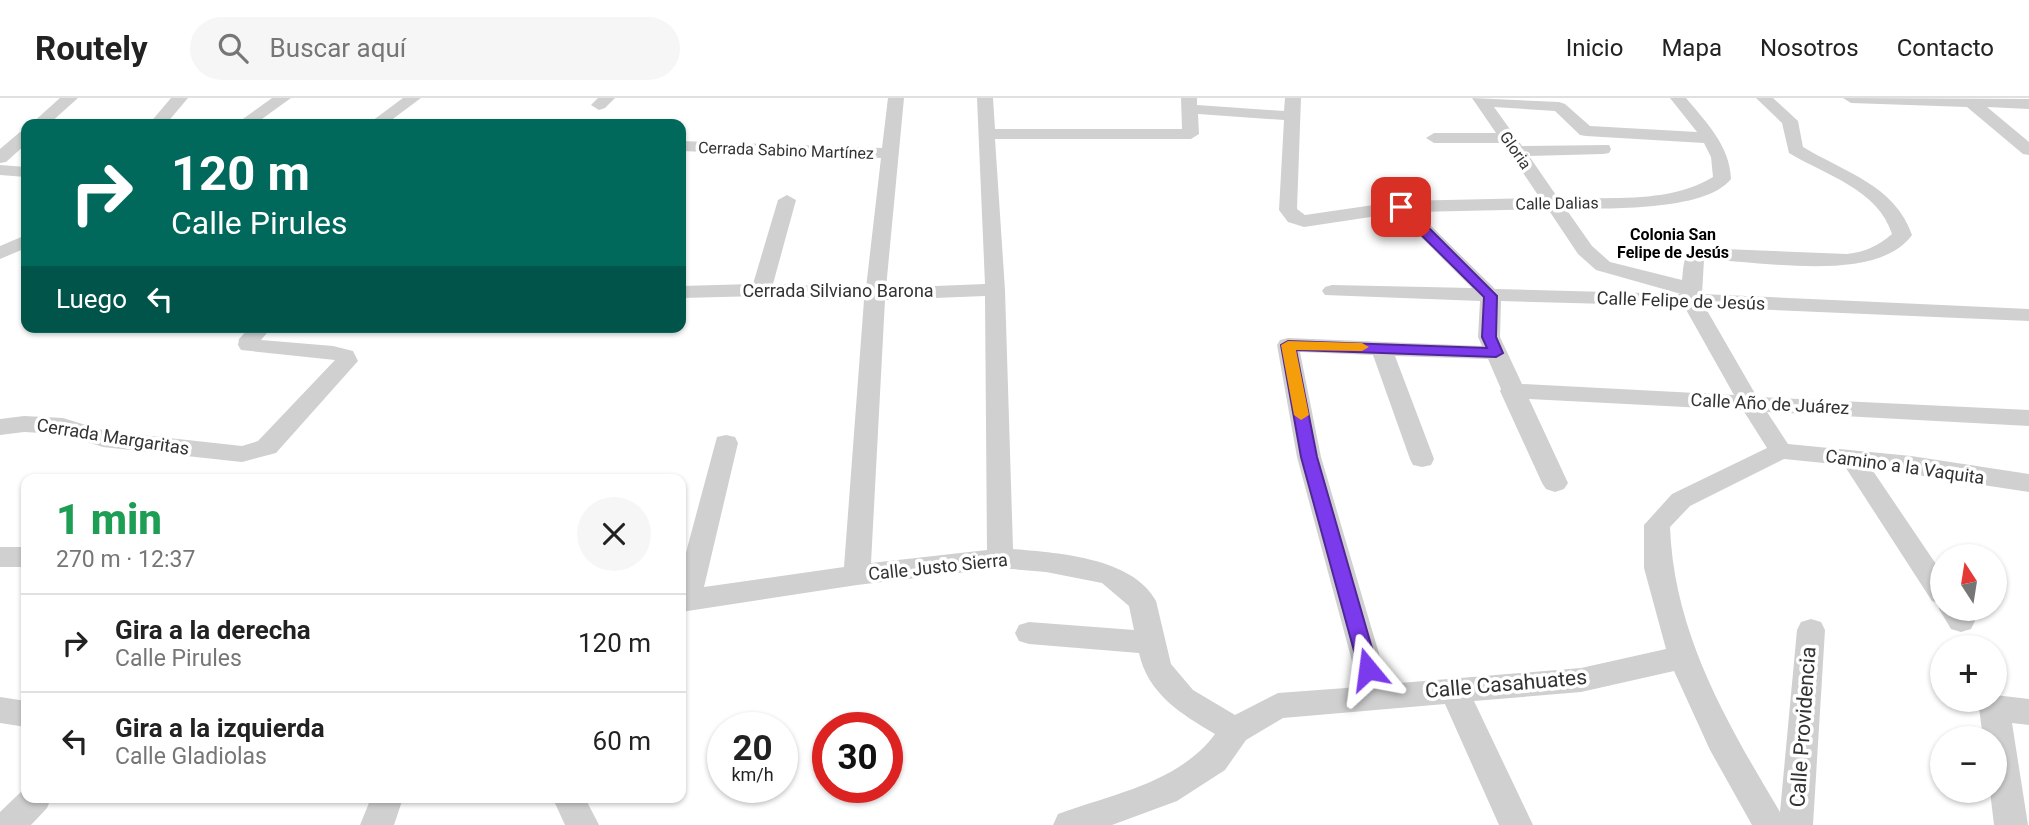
<!DOCTYPE html>
<html lang="es">
<meta charset="utf-8">
<style>
:root{--surface:#fff;--page:#f6f6f6;--text:#222;--muted:#767676;--line:#e0e0e0}
body{margin:0;font-family:Roboto,sans-serif;background:var(--page);color:var(--text);height:100vh;display:flex;flex-direction:column;font-size:26px;white-space:nowrap}
*{box-sizing:border-box;margin:0}
p{font-size:23px;color:var(--muted)}
.icon{flex:none;width:38px;height:38px;fill:none;stroke:currentColor;stroke-width:2;stroke-linecap:round;stroke-linejoin:round}
.map{position:relative;flex:1;overflow:hidden}
.side{position:absolute;left:21px;top:376px;width:665px;height:329px;display:flex;flex-direction:column;background:var(--surface);border-radius:14px;box-shadow:0 2px 5px #0004}
.side>*{flex:none}
.guide{position:absolute;left:21px;top:21px;width:665px;height:214px;border-radius:14px;box-shadow:0 2px 5px #0004;background:#00695c;color:#fff;overflow:hidden}
.needle{width:46px;rotate:348deg}
.tools{position:absolute;left:1930px;top:446px;display:grid;gap:14px}
.tools a{display:grid;place-items:center;width:77px;height:77px;border-radius:50%;background:var(--surface);box-shadow:0 2px 5px #0004;font-size:35px}
.speed{position:absolute;left:707px;top:614px;display:flex;gap:14px;font-size:35px;font-weight:700;text-align:center}
.speed>*{display:grid;place-content:center;width:91px;height:91px;border-radius:50%;background:var(--surface);box-shadow:0 2px 5px #0004;line-height:1}
.speed small{font-size:18px;font-weight:400}
.speed .limit{border:10px solid #d22;background:#fff;color:#111}
.pin{position:absolute;display:grid;place-items:center;width:60px;height:60px;color:#fff;margin:-30px;border-radius:14px;box-shadow:0 4px 10px #0006}
.me{position:absolute;width:77px;margin:-38px;rotate:344deg;stroke-linejoin:round;filter:drop-shadow(0 0 5px #0008)}
.turn{display:flex;align-items:center;gap:24px;height:147px;padding:0 35px;font-size:32px}
.turn .icon{width:91px;height:91px;stroke-width:2.5}
.turn b{display:block;font-size:49px;line-height:60px}
.then{display:flex;align-items:center;height:66px;padding:0 35px;background:#0003;gap:14px;font-size:26px}
.round{display:grid;place-items:center;flex:none;width:74px;height:74px;border-radius:37px;background:var(--page)}
.headline{display:flex;align-items:center;justify-content:space-between;height:119px;padding:0 35px}
h1{font-size:42px;font-weight:800;line-height:52px;color:#1e9e55}
ul{padding:0;list-style:none}
li{display:flex;align-items:center;gap:21px;height:98px;padding:0 35px;border-top:2px solid var(--line)}
li div{flex:1}
li b{display:block;font-size:26px}
li em{font-style:normal}
header{display:flex;align-items:center;gap:42px;box-sizing:border-box;height:98px;padding:0 35px;background:var(--surface);border-bottom:2px solid var(--line)}
header strong{font-size:33px}
nav{display:flex;gap:38px;margin-inline-start:auto;font-size:24px}
.search{width:490px;height:63px;background:var(--page);display:flex;align-items:center;gap:18px;box-sizing:border-box;padding:0 24px;border-radius:38px;color:var(--muted);font-size:26px}
.map>svg:first-child{display:block}
.lines{fill:none;stroke-linecap:round;stroke-linejoin:round}
.street{fill:#d0d0d0;fill-rule:evenodd}
.route{fill:#7c3aed;stroke:#51269a;stroke-width:2}
.slow{fill:#f59e0b}
.labels{text-anchor:middle;stroke-width:7;stroke-linejoin:round;paint-order:stroke}
.far-street-label{font-size:16px;fill:#333;stroke:#fff}
.far-neighbourhood-label{font-size:16px;font-weight:bold;fill:#000;stroke:#fff}
.street-label{font-size:18px;fill:#333;stroke:#fff}
.near-street-label{font-size:21px;fill:#333;stroke:#fff}
</style>
<header>
<strong>Routely</strong>
<div class="search"><svg class="icon" aria-label="search" viewBox="0 0 24 24"><circle cx="10" cy="10" r="6"/><path d="M15 15l6 6"/></svg>Buscar aquí</div>
<nav><a>Inicio</a><a>Mapa</a><a>Nosotros</a><a>Contacto</a></nav>
</header>
<div class="map">
<svg width="2029" height="727" viewBox="0 0 2029 727">
<rect width="100%" height="100%" fill="#fff"/>
<g class="lines">
<!-- street -->
<g class="street">
<polygon points="60,0 78,0 49,26 31,26"/>
<polygon points="171,0 188,0 166,26 149,26"/>
<polygon points="272,0 291,0 255,26 236,26"/>
<polygon points="403,0 421,0 386,26 368,26"/>
<polygon points="598,0 615,0 605,10 599,12 591,7"/>
<path d="M888,0H904L886,190L985,186L977,0H993L995,31H1182L1181,0H1197V7L1284,13L1285,0H1301L1297,111L1305,117L1401,103L1540,100L1503,45H1434L1426,40L1434,35H1496L1472,0L1559,4L1565,6L1590,28L1697,34L1670,0H1686C1706,24 1730,48 1731,81C1705,114 1606,110 1566,111L1592,148L1610,164L1682,182C1684,167 1682,154 1699,150L1847,156C1865,154 1878,148 1892,136C1878,91 1825,77 1789,55L1782,25L1756,0H1773L1798,23L1803,49C1844,74 1895,87 1912,137C1876,187 1759,162 1704,162L1702,196L2029,211V223L1705,209L1757,299L2029,312V328L1767,314L1788,346L1911,358L2029,376V394L1871,370L1942,475V511H1968L1975,523L1971,531L1961,534L1951,531L1939,511L1941,506L1932,503L1844,367L1784,361L1690,408L1670,429C1674,536 1727,625 1780,714L1797,532L1801,524L1811,521L1821,524L1825,532L1813,727H1752L1710,652L1674,573L1581,594L1474,603L1533,727H1499L1445,606L1283,620L1246,642L1225,672L1177,703L1112,727H1053L1058,716C1112,696 1179,685 1215,636C1181,616 1148,596 1139,555L1029,546L1019,543L1015,535L1019,527L1029,524L1134,532L1129,508L1102,485L1046,474L1000,470L857,487L681,514V473L717,339L726,337L735,339L738,345L704,489L844,469L864,202L761,198L681,200V188L753,186L778,102L787,97L796,102L773,186L866,190L881,60L681,53V43L882,50ZM1494,9L1555,13L1580,37L1586,38L1704,45L1711,59L1713,79C1669,106 1608,99 1558,100L1529,58L1603,56L1609,55L1611,51L1609,47L1522,48ZM1198,16L1284,22L1279,112L1288,124L1304,129L1397,115L1472,190L1332,187L1325,189L1322,193L1325,197L1480,203L1478,239L1482,248L1288,240L1280,242L1277,247L1297,359L1359,589L1278,595L1235,617L1193,592L1171,566L1156,503C1132,459 1057,455 1013,451L1005,192L995,41H1191L1199,36ZM1548,111L1578,156L1596,172L1681,196L1495,191L1417,114ZM985,198L987,452L871,465L885,202ZM1501,203L1684,208L1734,297L1522,286L1500,239ZM1300,254L1373,257L1410,361L1413,367L1422,369L1431,367L1434,361L1395,258L1488,261L1501,291L1500,293L1542,385L1546,391L1555,394L1564,391L1568,385L1529,301L1743,312L1767,350L1672,396L1644,427V470L1666,551L1581,570L1388,586L1321,359Z"/>
<polygon points="1843,0 2029,1 2029,11 1987,9 2029,44 2029,57 2023,56 1967,9 1851,5"/>
<polygon points="26,33 26,46 6,64 0,65 0,51 20,34"/>
<polygon points="0,67 26,69 26,79 0,77"/>
<polygon points="26,137 26,150 0,161 0,148"/>
<polygon points="250,229 272,229 261,242 333,248 353,253 358,263 276,355 242,364 103,349 61,336 24,334 0,337 0,321 24,318 63,320 105,333 242,348 258,343 335,262 241,252 238,247 239,241"/>
<rect x="0" y="449" width="26" height="20"/>
<polygon points="1995,597 2029,601 2029,627 2012,625 2028,727 1994,727 1990,693 1995,693 1995,640 1983,640 1979,610 1983,602 1995,602"/>
<polygon points="0,599 26,603 26,629 0,625"/>
<polygon points="26,689 26,700 51,700 47,710 31,727 0,727 0,714"/>
<polygon points="371,700 403,700 394,727 360,727"/>
<polygon points="555,700 585,700 599,727 565,727 554,703"/>
</g>
</g>
<!-- route -->
<polygon class="route" points="1401,105 1405,106 1497,198 1496,239 1503,255 1496,259 1296,252 1317,359 1378,571 1375,576 1368,579 1362,576 1359,571 1301,359 1281,247 1288,243 1487,250 1482,239 1484,199 1396,112 1395,109"/>
<!-- slow -->
<polygon class="slow" points="1288,243 1362,245 1369,249 1362,253 1296,252 1309,317 1301,322 1294,317 1281,247"/>
<g class="labels">
<!-- far-street labels -->
<g class="far-street-label">
<text transform="translate(786 52) rotate(2)" y="6">Cerrada Sabino Martínez</text>
<text transform="translate(1516 52) rotate(55)" y="6">Gloria</text>
<text transform="translate(1557 105) rotate(-1)" y="6">Calle Dalias</text>
</g>
<!-- far-neighbourhood labels -->
<g class="far-neighbourhood-label">
<text x="1673" y="142">Colonia San<tspan x="1673" dy="18">Felipe de Jesús</tspan></text>
</g>
<!-- street labels -->
<g class="street-label">
<text x="838" y="199">Cerrada Silviano Barona</text>
<text transform="translate(1681 203) rotate(2)" y="6">Calle Felipe de Jesús</text>
<text transform="translate(1770 306) rotate(3)" y="6">Calle Año de Juárez</text>
<text transform="translate(113 339) rotate(9)" y="6">Cerrada Margaritas</text>
<text transform="translate(1905 369) rotate(8)" y="6">Camino a la Vaquita</text>
<text transform="translate(938 469) rotate(-6)" y="6">Calle Justo Sierra</text>
</g>
<!-- near-street labels -->
<g class="near-street-label">
<text transform="translate(1506 586) rotate(-5)" y="7">Calle Casahuates</text>
<text transform="translate(1803 629) rotate(-86)" y="7">Calle Providencia</text>
</g>
</g>
</svg>
<div class="tools">
<a><svg class="needle" viewBox="-14 -14 28 28"><path d="M0-13l5 13h-10z" fill="#e53935"/><path d="M0 13l5-13h-10z" fill="#767676"/></svg></a>
<a>+</a>
<a>−</a>
</div>
<div class="speed"><div>20<small>km/h</small></div><div class="limit">30</div></div>
<div class="pin" style="left:1401px;top:109px;background:#d93025"><svg class="icon" aria-label="arrive" viewBox="0 0 24 24"><path d="M6 21V4h12l-3 4 3 4H6"/></svg></div>
<svg class="me" style="left:1368px;top:571px" viewBox="-20 -20 40 40"><path d="M0-17L14 15 0 8-14 15z" fill="#7c3aed" stroke="#fff" stroke-width="4"/></svg>
<div class="guide">
<div class="turn"><svg class="icon" aria-label="right" viewBox="0 0 24 24"><path d="M7 20v-9h11M14 6l5 5-5 5"/></svg><div><b>120 m</b>Calle Pirules</div></div>
<div class="then">Luego<svg class="icon" aria-label="left" viewBox="0 0 24 24"><path d="M17 20v-9H6M10 6l-5 5 5 5"/></svg></div>
</div>
<section class="side">
<div class="headline"><div><h1>1 min</h1><p>270 m · 12:37</p></div><a class="round"><svg class="icon" aria-label="close" viewBox="0 0 24 24"><path d="M6 6l12 12M18 6L6 18"/></svg></a></div>
<ul>
<li><svg class="icon" aria-label="right" viewBox="0 0 24 24"><path d="M7 20v-9h11M14 6l5 5-5 5"/></svg><div><b>Gira a la derecha</b><p>Calle Pirules</p></div><em>120 m</em></li>
<li><svg class="icon" aria-label="left" viewBox="0 0 24 24"><path d="M17 20v-9H6M10 6l-5 5 5 5"/></svg><div><b>Gira a la izquierda</b><p>Calle Gladiolas</p></div><em>60 m</em></li>
</ul>
</section>
</div>
